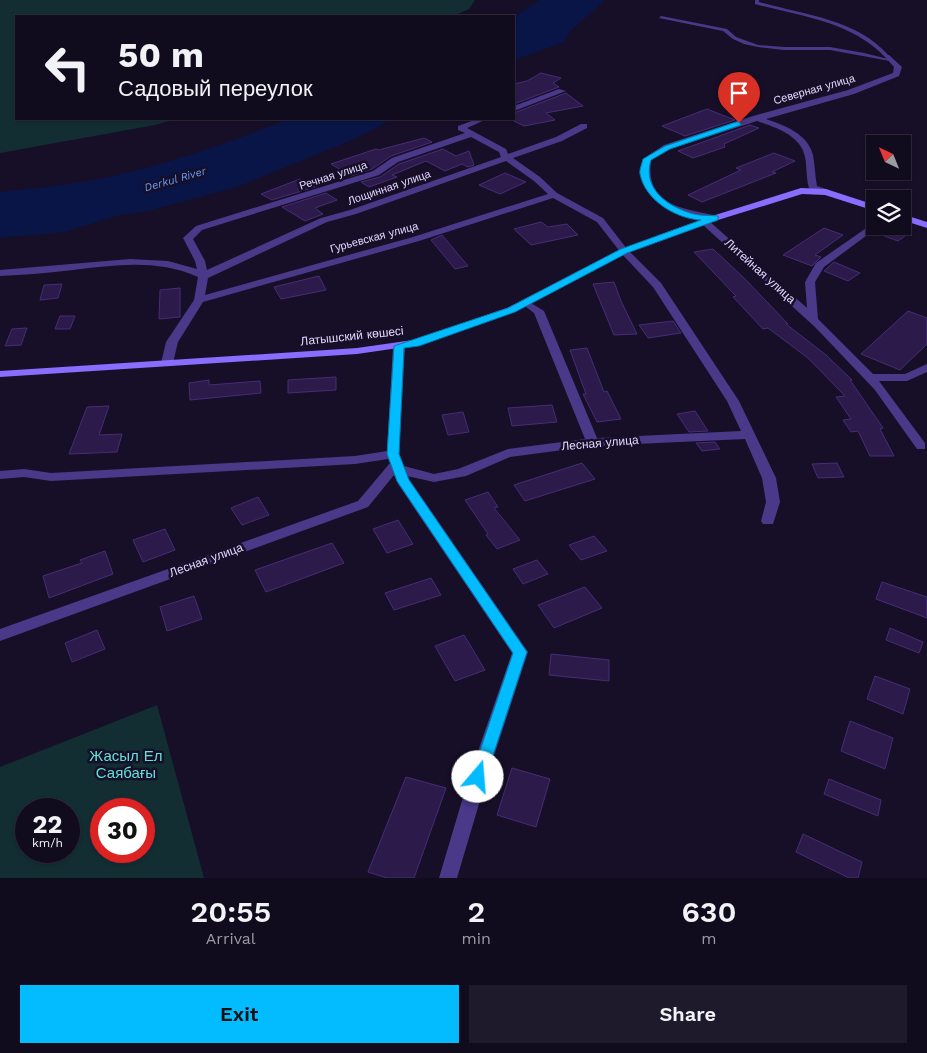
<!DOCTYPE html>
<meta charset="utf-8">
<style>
:root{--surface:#110b1e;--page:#1e192b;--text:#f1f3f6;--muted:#9c9ba4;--line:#302b3c;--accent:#02bcff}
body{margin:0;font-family:"Work Sans",sans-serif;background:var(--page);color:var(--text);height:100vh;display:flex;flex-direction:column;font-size:19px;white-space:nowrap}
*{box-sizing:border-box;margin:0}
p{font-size:16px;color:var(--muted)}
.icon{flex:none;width:28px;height:28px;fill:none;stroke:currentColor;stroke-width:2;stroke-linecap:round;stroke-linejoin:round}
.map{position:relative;height:878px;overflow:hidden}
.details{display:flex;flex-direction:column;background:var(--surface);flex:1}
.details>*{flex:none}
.guide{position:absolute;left:15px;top:15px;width:500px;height:105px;border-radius:0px;box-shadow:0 1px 4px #0004,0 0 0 1px var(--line);background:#110b1e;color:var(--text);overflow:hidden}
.needle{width:32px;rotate:317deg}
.fabs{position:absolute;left:866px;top:135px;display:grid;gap:10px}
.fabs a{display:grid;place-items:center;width:45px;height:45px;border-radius:0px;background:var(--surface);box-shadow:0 1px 4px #0004,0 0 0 1px var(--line);font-size:25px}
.speed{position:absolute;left:15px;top:798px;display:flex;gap:10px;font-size:25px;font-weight:700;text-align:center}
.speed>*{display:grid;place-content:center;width:65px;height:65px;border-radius:50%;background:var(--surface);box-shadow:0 1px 4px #0004,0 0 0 1px var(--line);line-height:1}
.speed small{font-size:12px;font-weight:400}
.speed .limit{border:8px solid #d22;background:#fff;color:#111}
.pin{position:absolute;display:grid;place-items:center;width:42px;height:42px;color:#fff;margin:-51px -21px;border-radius:50% 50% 50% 0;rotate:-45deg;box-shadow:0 0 5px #0007}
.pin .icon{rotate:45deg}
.me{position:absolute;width:55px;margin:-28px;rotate:18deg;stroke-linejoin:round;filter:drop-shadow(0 0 4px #0008)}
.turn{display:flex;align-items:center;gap:18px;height:105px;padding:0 20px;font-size:22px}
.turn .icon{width:65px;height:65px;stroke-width:2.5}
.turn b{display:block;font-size:35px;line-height:42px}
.eta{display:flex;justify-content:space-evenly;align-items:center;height:85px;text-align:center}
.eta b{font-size:30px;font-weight:600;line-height:35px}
.cta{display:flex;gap:10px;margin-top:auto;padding:10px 20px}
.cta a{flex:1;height:58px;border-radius:0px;background:var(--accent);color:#111;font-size:20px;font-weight:600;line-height:58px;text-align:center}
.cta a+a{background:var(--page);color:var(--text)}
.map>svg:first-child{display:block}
.green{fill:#122e32;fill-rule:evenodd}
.water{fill:#091547}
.building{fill:#2c1a4a;stroke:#472c76}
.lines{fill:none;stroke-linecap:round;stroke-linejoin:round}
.lane{fill:#493988;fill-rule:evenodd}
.street{fill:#493988;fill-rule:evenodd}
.secondary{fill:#896dff;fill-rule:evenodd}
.route{fill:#02bcff;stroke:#017aa6}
.labels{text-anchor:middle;stroke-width:5;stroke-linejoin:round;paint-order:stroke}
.far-street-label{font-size:11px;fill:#e1d6ff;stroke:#170f28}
.far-water-label{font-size:11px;font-style:italic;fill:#649eff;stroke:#170f28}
.street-label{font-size:12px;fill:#e1d6ff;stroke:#170f28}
.near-park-label{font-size:15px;fill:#5ee3d8;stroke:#170f28}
</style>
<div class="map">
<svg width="927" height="878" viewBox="0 0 927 878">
<rect width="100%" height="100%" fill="#170f28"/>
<!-- green -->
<g class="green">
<polygon points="0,0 475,0 469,9 453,16 16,16 16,119 176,119 155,125 0,153"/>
<path d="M157,705L204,878H0V767ZM26,809H69V851H26ZM101,809H144V851H101Z"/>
</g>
<!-- water -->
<g class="water">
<polygon points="540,0 605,0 570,31 564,42 514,60 514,17"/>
<path d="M289,119H393L352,140L237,187L144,212L120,215L64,232L0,238V192C29,189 59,186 88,181C156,169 225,144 289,119Z"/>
</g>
<!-- building -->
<g class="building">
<polygon points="541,73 561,78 553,83 559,87 514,104 514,84 527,81"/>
<polygon points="566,93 583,106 546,113 555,120 524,126 514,121 514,113"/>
<polygon points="707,109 735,120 685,136 662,126"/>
<polygon points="750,125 759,128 724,144 725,147 693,158 678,151"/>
<polygon points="424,138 432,142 391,156 372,169 351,176 331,164 376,149 379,150"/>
<polygon points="443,149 456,156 469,151 474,165 468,167 462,164 445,171 426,161 392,175 397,177 369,187 361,182 380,177 399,164"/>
<polygon points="774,153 795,161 772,172 776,173 702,202 688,195 741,170 736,168"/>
<polygon points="505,173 526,182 500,194 479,185"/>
<polygon points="300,179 315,187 272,200 261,194"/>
<polygon points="326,193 337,200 315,208 323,214 305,221 282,207"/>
<polygon points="541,222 548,227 567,224 578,235 531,245 514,229"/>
<polygon points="890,226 898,226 912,231 898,241 879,234"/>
<polygon points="824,228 843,235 815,255 821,257 812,266 783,255"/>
<polygon points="442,235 468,266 455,269 431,240"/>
<polygon points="713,249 744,278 788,324 786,324 826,355 852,380 850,380 883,428 880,429 894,456 870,456 858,431 851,432 843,420 851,419 836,397 845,396 808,358 768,328 763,329 733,297 736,296 694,252"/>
<polygon points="834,262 860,273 848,281 824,271"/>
<polygon points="319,276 326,290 281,299 274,287"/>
<polygon points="614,282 621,301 637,334 614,335 593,284"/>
<polygon points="62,284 58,298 40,300 44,285"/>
<polygon points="180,288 180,317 159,319 160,290"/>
<polygon points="908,311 927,318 927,344 900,370 861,354"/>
<polygon points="60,316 75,316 70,329 55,329"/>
<polygon points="673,321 681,333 648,338 639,325"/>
<polygon points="27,328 21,345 5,346 12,329"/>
<polygon points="587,348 604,392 607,391 621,419 597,422 583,394 586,394 570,350"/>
<polygon points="336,377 336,390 288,393 288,380"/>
<polygon points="209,380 209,385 260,381 261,393 190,400 189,383"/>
<polygon points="552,405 557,422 512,426 508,408"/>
<polygon points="109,406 99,435 122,434 117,452 69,454 87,407"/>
<polygon points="695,411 708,431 689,432 677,414"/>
<polygon points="463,412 469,432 448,435 442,415"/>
<polygon points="715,442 720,449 702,451 696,443"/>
<polygon points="582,463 595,479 525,501 514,485"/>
<polygon points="837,463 844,477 818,478 812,464"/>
<polygon points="488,492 498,507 494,508 520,540 497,549 486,535 488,534 465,500"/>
<polygon points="258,497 269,515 242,525 231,508"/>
<polygon points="398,520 413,544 387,553 373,529"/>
<polygon points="165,529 175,550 143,562 133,540"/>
<polygon points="594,536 607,551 581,560 569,545"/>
<polygon points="332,543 344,563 266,592 255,570"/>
<polygon points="105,551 113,574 49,598 43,576 82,563 80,560"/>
<polygon points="537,560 548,574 523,584 513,569"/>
<polygon points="431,578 441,595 394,610 385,593"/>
<polygon points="882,582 927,597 927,618 876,599"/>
<polygon points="585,587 602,608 554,628 538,605"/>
<polygon points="194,596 202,619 167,631 160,607"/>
<polygon points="890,628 923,642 919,653 886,640"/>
<polygon points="97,630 105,649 72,662 65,643"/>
<polygon points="464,635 485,670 455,681 435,646"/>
<polygon points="551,654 609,660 609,681 549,675"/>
<polygon points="875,676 910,689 903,714 867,699"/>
<polygon points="850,721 893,738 885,769 841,751"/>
<polygon points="512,768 550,779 536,827 497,815"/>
<polygon points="406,777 446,788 414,878 387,878 368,872"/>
<polygon points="829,779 881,800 878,816 824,794"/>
<polygon points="803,834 862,862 858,878 849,878 796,852"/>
</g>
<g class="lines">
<!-- lane -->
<g class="lane">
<path d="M755,0H759V2C804,15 857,19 889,56L885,57C850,21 802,17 755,4Z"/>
<polygon points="661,16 727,29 736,37 758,45 784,47 830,47 864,53 892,60 890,61 830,50 784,50 758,47 744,44 733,39 723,31 659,18"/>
</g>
<!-- street -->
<g class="street">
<path d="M885,55H889L902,67L899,76L854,94L766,119C784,125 808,134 813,155C815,166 815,176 817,186L829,190V194H823L809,188C806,178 807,167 805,157C801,135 775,127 757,121L670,149L651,160C645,207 684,208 718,216V220C695,225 654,208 644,186C640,177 642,168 643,159L664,145L753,116L848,90L893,73L894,67L885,57Z"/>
<polygon points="559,89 566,91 514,111 514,106"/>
<path d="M477,119H487L467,128L506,149L508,154L556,137L581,124H587V128L562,141L513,158L540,177L557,193L603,218L627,249L661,283L739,401L776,478L780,502L773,524H763L761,521L766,502L762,478L745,439L593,446L510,457L466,476L434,482L407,476L528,652L487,777L457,878H439L469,777L512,653L398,484L394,475L368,507L0,641V629L358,501L390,463L388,459L355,464L51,481L24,477L0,479V471L24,469L51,473L355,456L387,451L393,346L399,343L405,346L399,454L404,466L434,474L458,469L508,449L585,439L534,313L521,303L526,300L544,311L597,438L741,431L727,401L653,287L621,253L597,222L553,198L419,241L203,302L178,342L173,363L167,366L161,363L166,342L194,300L198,277C157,259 116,265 73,270C49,273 24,275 0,276V270L130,259L168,261L197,269L195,261L183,238L196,226L373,171L392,158L465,133L458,130V126ZM471,137L499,152L501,157L350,210L321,218L207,270L205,261L193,239L202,230L379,175L398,162ZM506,161L534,181L548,194L413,237L205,295L208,278L327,222L356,214Z"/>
<polygon points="706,220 709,221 807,308 805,282 816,263 875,222 875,226 878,227 824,267 815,282 818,319 873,374 905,374 927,364 927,372 907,381 879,381 925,443 925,449 917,449 875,390 816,328 703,225 701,223"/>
</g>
<!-- secondary -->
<g class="secondary">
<polygon points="801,188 826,189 875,205 875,211 825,195 802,194 718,220 627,253 515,312 419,345 357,354 0,377 0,371 357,348 413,340 507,308 621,249 712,216"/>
<polygon points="902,214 927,222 927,228 902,220"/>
</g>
</g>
<!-- route -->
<path class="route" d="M739,121L741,125L670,149L651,160C642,189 668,207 694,214C702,216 710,215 718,216V220L627,253L515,312L419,346L404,348L399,454L409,480L527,652L486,777L484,782L478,784L473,782L471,777L513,653L397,481L387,454L394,346L508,308L621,249L701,220C676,219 645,200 640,174C639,170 642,164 643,159L665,146Z"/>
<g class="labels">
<!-- far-street labels -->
<g class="far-street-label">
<text transform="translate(814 89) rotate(-16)" y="4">Северная улица</text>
<text transform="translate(333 175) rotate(-18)" y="4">Речная улица</text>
<text transform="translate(389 187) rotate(-19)" y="4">Лощинная улица</text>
<text transform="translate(374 237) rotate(-15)" y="4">Гурьевская улица</text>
</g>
<!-- far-water labels -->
<g class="far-water-label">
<text transform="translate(175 179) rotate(-16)" y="4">Derkul River</text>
</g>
<!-- street labels -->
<g class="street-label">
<text transform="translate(760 271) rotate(42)" y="4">Литейная улица</text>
<text transform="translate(352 336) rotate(-6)" y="4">Латышский көшесі</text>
<text transform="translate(600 443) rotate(-5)" y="4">Лесная улица</text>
<text transform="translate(206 560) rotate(-20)" y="4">Лесная улица</text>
</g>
<!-- near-park labels -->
<g class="near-park-label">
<text x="126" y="761">Жасыл Ел<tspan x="126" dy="17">Саябағы</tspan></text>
</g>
</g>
</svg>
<div class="fabs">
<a><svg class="needle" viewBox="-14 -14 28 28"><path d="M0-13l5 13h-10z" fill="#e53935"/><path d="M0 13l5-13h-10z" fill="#9c9ba4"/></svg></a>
<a><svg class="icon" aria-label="layers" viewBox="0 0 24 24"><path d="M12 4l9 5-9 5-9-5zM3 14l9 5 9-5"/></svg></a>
</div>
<div class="speed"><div>22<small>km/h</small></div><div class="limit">30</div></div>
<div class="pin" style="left:739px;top:123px;background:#d93025"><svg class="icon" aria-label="arrive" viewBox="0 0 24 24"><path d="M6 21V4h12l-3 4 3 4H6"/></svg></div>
<svg class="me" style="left:478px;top:777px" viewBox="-20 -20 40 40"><circle r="19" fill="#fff"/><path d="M0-13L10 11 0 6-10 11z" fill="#02bcff"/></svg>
<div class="guide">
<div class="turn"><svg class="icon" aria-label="left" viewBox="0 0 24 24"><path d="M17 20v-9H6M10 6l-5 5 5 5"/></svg><div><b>50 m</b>Садовый переулок</div></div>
</div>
</div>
<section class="details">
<div class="eta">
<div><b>20:55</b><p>Arrival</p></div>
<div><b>2</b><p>min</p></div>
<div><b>630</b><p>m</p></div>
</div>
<div class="cta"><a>Exit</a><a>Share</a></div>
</section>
